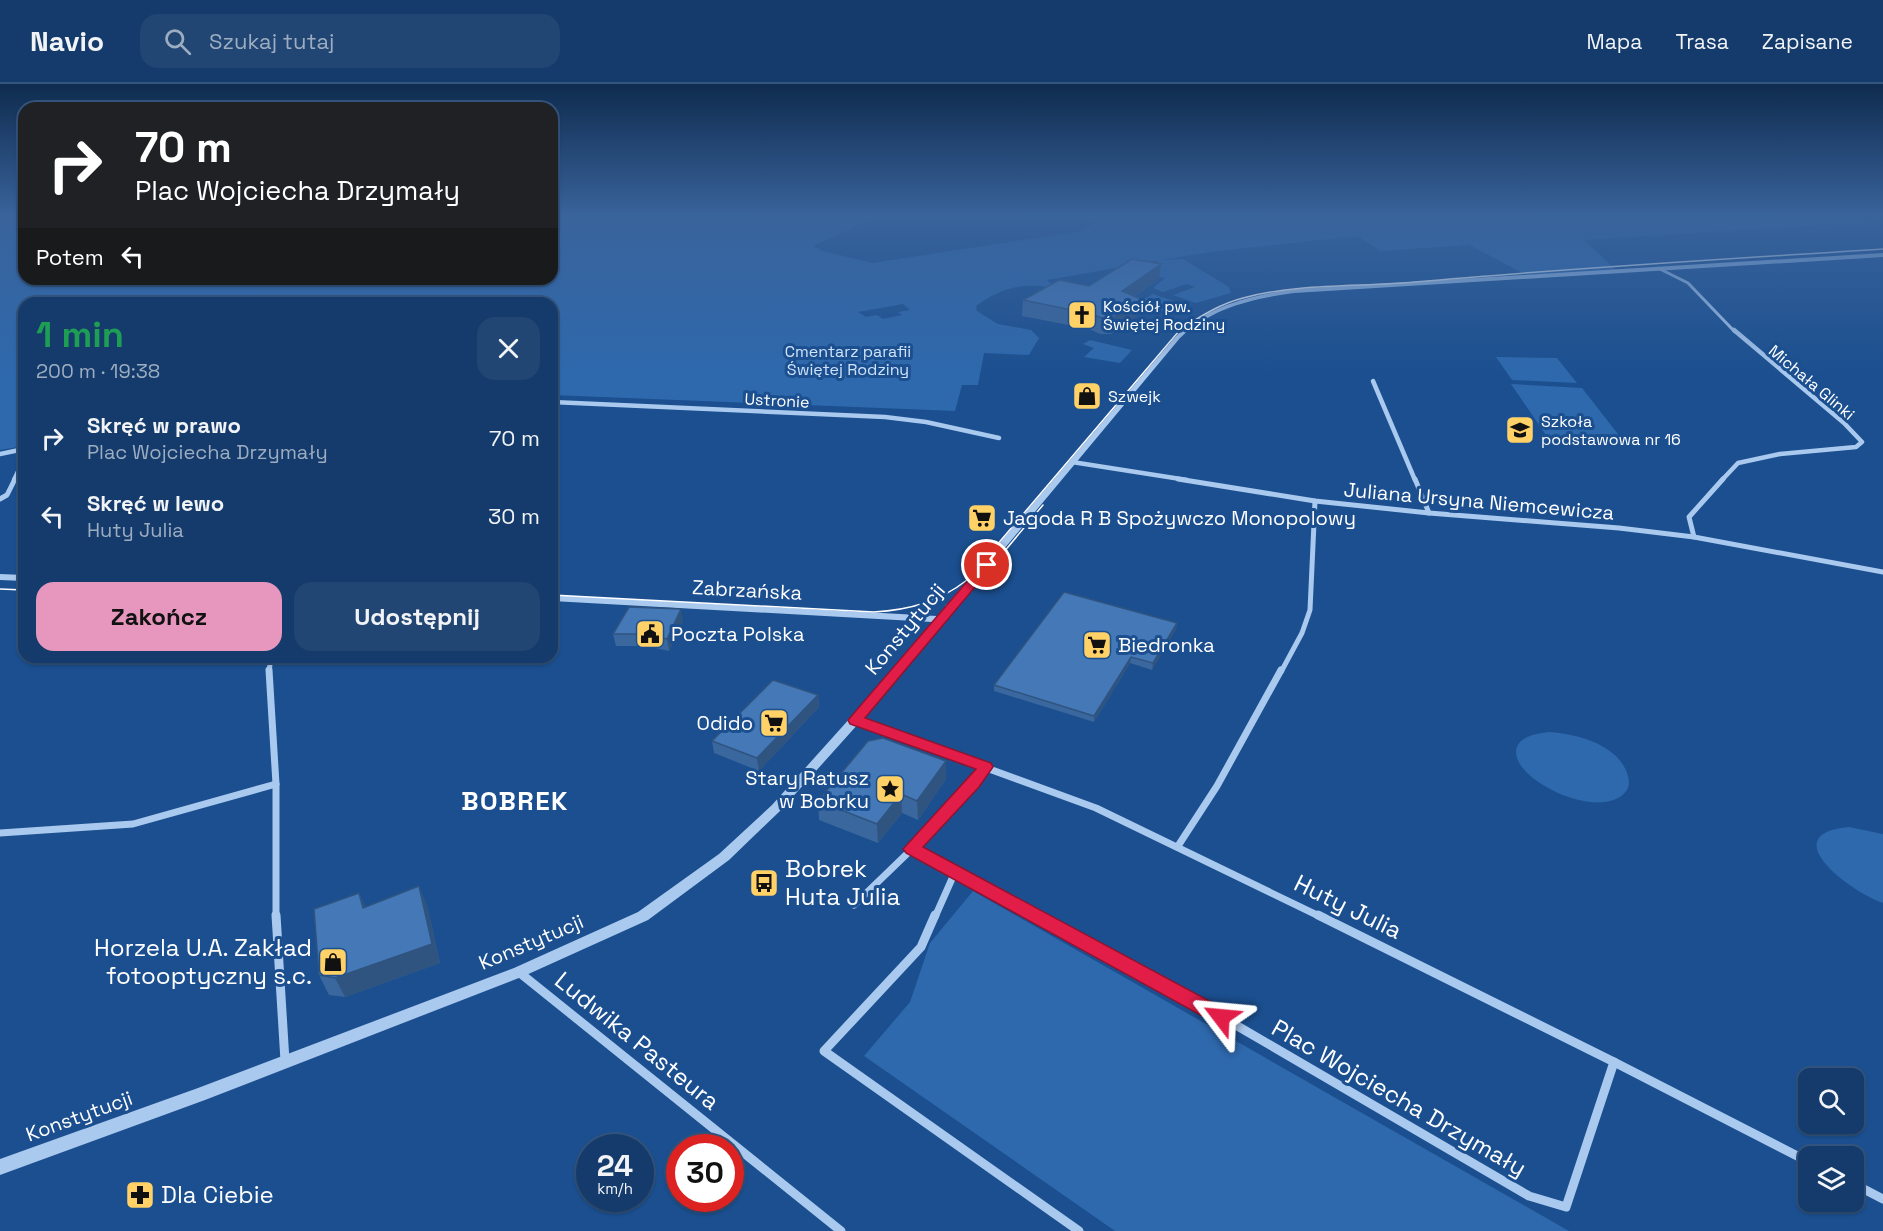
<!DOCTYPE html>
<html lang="pl">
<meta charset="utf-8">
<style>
:root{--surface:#143b6b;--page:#214673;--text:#f1f3f6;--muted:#9dadc1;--line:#33557e;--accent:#e797bd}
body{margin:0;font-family:"Space Grotesk",sans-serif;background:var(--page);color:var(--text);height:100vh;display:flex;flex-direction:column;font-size:22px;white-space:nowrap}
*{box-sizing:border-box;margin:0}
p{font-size:20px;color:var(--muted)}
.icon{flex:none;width:33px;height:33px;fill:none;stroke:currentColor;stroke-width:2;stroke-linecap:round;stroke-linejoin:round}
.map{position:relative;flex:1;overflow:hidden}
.side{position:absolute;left:18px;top:213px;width:540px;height:366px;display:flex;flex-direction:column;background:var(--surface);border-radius:18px;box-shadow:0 2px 4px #0004,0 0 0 2px var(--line)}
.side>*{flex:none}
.hud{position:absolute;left:18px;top:18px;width:540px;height:183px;border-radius:18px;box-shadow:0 2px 4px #0004,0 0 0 2px var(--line);background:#202124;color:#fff;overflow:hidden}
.controls{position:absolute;left:1798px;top:984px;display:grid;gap:12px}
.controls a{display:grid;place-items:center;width:66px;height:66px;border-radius:12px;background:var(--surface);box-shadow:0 2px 4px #0004,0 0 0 2px var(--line);font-size:30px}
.speed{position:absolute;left:576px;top:1050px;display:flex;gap:12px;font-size:30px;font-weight:700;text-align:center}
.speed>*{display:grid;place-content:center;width:78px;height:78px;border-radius:50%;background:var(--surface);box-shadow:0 2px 4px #0004,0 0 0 2px var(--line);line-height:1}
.speed small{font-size:15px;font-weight:400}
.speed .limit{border:9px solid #d22;background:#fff;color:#111}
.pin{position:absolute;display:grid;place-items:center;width:51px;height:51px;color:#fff;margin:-26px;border:3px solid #fff;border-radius:50%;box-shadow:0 2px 6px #0007}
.me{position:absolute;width:66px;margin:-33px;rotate:299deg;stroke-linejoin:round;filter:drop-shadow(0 0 4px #0008)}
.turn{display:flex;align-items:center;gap:21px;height:126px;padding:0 18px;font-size:27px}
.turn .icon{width:78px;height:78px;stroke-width:2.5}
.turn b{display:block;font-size:42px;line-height:51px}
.then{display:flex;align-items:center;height:57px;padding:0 18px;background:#0003;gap:12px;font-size:22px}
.round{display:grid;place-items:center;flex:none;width:63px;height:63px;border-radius:18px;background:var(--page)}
.head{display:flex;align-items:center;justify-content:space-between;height:102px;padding:0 18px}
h1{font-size:36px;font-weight:600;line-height:45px;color:#1e9e55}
.button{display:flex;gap:12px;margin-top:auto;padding:12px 18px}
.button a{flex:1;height:69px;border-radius:18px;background:var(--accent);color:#111;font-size:24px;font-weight:600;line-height:69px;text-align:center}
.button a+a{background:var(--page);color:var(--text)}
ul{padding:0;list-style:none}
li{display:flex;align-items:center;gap:18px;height:78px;padding:0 18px}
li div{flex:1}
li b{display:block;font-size:22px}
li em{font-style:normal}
header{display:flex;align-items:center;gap:36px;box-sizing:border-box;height:84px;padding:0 30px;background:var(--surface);border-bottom:2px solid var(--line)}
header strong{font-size:28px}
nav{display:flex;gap:33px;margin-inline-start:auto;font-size:21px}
.search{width:420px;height:54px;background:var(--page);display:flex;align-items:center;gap:15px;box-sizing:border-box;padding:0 21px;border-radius:18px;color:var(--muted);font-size:22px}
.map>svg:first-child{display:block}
.green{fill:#2e69ad;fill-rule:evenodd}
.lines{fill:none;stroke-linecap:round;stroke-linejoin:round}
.minor-far4{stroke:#a9c9ee;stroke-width:3}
.minor-far3{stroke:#a9c9ee;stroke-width:4.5}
.minor-far2{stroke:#a9c9ee;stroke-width:5}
.minor-far1{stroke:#a9c9ee;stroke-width:7}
.minor{stroke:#a9c9ee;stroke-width:9}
.tertiary{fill:#a9c9ee;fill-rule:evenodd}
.tram{stroke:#fff;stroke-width:1.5}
.wall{fill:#3a679d}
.shaded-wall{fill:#305480}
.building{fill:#4478b7;stroke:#305480;stroke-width:1.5}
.route{fill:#e11d48;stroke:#92132f;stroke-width:1.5}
.labels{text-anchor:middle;stroke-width:6;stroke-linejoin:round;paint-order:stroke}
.far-poi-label{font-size:16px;fill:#fff;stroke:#1b4f8f;text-anchor:start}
.far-park-label{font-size:16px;fill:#cfe3fa;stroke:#1b4f8f}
.far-street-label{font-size:16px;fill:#fff;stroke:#1b4f8f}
.street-label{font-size:20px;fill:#fff;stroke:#1b4f8f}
.poi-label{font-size:20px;fill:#fff;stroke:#1b4f8f;text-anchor:start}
.near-poi-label{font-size:24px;fill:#fff;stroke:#1b4f8f;text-anchor:start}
.near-street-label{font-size:24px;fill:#fff;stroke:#1b4f8f}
.district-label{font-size:26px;font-weight:bold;letter-spacing:1.5px;fill:#fff;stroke:#1b4f8f}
</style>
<header>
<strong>Navio</strong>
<div class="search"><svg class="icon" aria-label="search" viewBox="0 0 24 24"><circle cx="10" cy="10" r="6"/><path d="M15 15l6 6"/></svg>Szukaj tutaj</div>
<nav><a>Mapa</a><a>Trasa</a><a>Zapisane</a></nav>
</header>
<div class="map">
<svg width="1883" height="1147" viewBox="0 0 1883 1147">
<rect width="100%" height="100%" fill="#1b4f8f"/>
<!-- green -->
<g class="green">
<path d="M0,131H24V195H552V131H881L813,162L823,167L872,179L1082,147L1097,137L1069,131H1851L1868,138L1584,156L1616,186L1528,192L1453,152L1468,161L1381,167L1357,152L1210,168L1162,176L1183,175L1229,203L1231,209L1196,219L1173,211L1195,203L1187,200L1163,208L1153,204L1165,194L1124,188L1162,180L1156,177L1047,196L1050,199L1080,204C1067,209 1053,203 1038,202C1015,200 995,208 976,222L977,227L998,240L1031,246L1039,254L1029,271L984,269L978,301H962L955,327L552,311V219H24V362L0,366ZM903,220L910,226L898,228L902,231L883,235L877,231L866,233L858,228Z"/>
<polygon points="1153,210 1190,223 1176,230 1135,220"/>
<polygon points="1090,256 1132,266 1120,279 1084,273 1094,264 1083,260"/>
<polygon points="1496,273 1557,274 1577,299 1512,296"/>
<polygon points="1511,300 1582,304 1625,359 1548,354"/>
<path d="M1550,648C1576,650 1617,660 1627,689C1629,694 1630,701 1627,706C1606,737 1527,704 1517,674C1511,654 1535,649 1550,648Z"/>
<path d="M1849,743L1883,750V819C1852,809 1772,750 1849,743Z"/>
<polygon points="973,807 1569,1147 1115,1147 864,972 910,918 930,859"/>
</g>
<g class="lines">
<!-- minor-far4 -->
<polyline class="minor-far4" points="1660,185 1688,199 1735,248"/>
<!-- minor-far3 -->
<g class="minor-far3">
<polyline points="1373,297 1415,396"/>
<polyline points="552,318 885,333 926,338 999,354"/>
<polyline points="0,370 24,365"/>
<polyline points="1072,378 1187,396"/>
<polyline points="14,396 24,375"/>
<polyline points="1722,396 1738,379 1780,370 1856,363 1862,358 1844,339 1734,246"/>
</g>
<!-- minor-far2 -->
<g class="minor-far2">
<polyline points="1178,395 1315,417 1429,429 1619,444 1694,453 1883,488"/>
<polyline points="1415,395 1429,429"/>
<polyline points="0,415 7,411 15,395"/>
<polyline points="1694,453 1689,433 1723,395"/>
<polyline points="269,588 271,573"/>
<polyline points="1281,588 1302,549 1310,526 1315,417"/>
</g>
<!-- minor-far1 -->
<g class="minor-far1">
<polyline points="269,586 276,700 276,833"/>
<polyline points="855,636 1096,724 1321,833"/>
<polyline points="0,749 133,740 276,700"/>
<polyline points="1178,762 1217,702 1281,586"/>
<polyline points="955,788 912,765 974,700 986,683"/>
<polyline points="854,821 912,765"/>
<polyline points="935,833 955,788 1038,833"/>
</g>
<!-- minor -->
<g class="minor">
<polyline points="276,831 285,977"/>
<polyline points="935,831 921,863 824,967 1079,1147"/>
<polyline points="1035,831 1222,933 1529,1112 1566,1123 1614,978"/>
<polyline points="1318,831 1614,978 1809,1078"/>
<polyline points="520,889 841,1147"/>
<polyline points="1854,1100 1883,1115"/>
</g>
<!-- tertiary -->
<g class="tertiary">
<path d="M1883,169V173L1294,209C1251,215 1212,224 1180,254L859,639L780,727L729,776L648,836L524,892L205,1016L0,1091V1075L198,1004L514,884L638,828L719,770L772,721L851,633L932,538L552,517V511L937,532L1176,252C1209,221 1250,212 1294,205Z"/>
<polygon points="0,490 24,491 24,497 0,496"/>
</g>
<!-- tram -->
<g class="tram">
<polyline points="0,505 24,506"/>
<path d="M552,511L874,528C909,526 939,518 967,496L1179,247C1198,233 1220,220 1243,214C1299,199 1359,203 1415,198C1571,184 1727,175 1883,165"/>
<polyline points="946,522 978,499 1043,421"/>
</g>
</g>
<!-- wall -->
<g class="wall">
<polygon points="1159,195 1135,212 1139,230 1111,250 1100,250 1089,245 1022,232 1023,216 1089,202"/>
<polygon points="683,537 669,567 645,562 616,562 613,550"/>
<polygon points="1177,539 1176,545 1152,586 1130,579 1094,638 994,607 994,601"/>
<polygon points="818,611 819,623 759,687 714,669 712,657"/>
<polygon points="946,677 946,695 918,736 902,729 878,759 819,736 818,717"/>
<polygon points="359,809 365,823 427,821 440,879 345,913 329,911 319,891"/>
</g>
<!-- shaded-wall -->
<g class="shaded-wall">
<polygon points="1161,180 1159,195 1120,222 1122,207"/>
<polygon points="1141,215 1139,230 1111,250 1112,234"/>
<polygon points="681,525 683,537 669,567 667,555"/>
<polygon points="1177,539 1176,545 1152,586 1153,579"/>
<polygon points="1131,573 1130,579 1094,638 1094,632"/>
<polygon points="818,611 819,623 759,687 757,674"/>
<polygon points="946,677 946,695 918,736 917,717"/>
<polygon points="901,710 902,729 878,759 877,740"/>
<polygon points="419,802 427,821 440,879 345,913 335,894"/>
<polygon points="359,809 368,828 363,824"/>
</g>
<!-- building -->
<g class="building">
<polygon points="1132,175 1161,180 1122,207 1141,215 1112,234 1102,234 1091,230 1023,216 1059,196 1089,202"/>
<polygon points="1064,508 1177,539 1153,579 1131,573 1094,632 994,601"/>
<polygon points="629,523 681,525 667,555 643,550 613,550"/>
<polygon points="773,596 818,611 757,674 712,657"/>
<polygon points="883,654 946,677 917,717 901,710 877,740 818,717 868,657"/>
<polygon points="419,802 432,860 335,894 319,891 314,825 359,809 363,824"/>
</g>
<!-- sky -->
<linearGradient id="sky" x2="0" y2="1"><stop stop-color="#0f2b4f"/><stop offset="0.45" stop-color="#39639b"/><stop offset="1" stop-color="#39639b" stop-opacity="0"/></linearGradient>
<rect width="1883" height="291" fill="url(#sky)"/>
<!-- route -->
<polygon class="route" points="987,478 991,479 991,484 865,634 991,679 993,683 979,703 923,763 1228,927 1231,933 1228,939 1221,941 1215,939 906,769 903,765 976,685 850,640 848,636 983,479"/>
<!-- icons -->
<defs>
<g id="church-square" transform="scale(1.5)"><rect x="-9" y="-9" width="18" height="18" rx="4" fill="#ffd166" stroke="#1b4f8f"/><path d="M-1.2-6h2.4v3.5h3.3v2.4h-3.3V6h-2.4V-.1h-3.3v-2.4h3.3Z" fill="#111"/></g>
<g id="shop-square" transform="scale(1.5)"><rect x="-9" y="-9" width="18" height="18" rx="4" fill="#ffd166" stroke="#1b4f8f"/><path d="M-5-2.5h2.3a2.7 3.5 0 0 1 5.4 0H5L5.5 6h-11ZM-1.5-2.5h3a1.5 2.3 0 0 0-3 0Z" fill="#111"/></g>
<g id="school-square" transform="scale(1.5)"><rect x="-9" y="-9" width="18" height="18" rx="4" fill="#ffd166" stroke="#1b4f8f"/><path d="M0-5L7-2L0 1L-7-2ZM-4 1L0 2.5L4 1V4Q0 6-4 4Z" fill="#111"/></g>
<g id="supermarket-square" transform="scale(1.5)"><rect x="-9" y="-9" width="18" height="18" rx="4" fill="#ffd166" stroke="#1b4f8f"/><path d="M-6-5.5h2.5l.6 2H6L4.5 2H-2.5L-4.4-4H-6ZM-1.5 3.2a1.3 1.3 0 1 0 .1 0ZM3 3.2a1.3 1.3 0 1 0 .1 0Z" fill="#111"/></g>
<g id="civic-square" transform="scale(1.5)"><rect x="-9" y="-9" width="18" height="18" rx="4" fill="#ffd166" stroke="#1b4f8f"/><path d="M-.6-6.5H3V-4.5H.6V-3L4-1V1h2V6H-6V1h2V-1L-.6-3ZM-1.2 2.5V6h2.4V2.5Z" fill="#111"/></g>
<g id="sight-square" transform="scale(1.5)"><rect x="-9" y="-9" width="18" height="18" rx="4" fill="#ffd166" stroke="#1b4f8f"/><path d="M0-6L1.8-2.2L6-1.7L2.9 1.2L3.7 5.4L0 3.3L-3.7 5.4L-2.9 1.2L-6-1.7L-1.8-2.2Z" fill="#111"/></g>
<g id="bus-square" transform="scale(1.5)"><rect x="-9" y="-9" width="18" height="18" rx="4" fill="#ffd166" stroke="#1b4f8f"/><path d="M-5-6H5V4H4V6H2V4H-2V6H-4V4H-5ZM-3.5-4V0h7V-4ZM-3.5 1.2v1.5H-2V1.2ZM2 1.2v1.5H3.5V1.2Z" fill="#111"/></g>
<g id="pharmacy-square" transform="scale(1.5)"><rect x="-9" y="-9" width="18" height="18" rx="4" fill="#ffd166" stroke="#1b4f8f"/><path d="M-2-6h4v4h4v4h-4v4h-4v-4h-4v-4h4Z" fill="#111"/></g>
</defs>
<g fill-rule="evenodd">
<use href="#church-square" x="1082" y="231"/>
<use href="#shop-square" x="1087" y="312"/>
<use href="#school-square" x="1520" y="346"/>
<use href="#supermarket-square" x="982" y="434"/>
<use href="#civic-square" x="650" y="550"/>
<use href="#supermarket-square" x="1097" y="561"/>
<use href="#supermarket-square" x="774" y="639"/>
<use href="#sight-square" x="890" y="705"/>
<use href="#bus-square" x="764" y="799"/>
<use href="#shop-square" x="333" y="878"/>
<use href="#pharmacy-square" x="140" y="1111"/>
</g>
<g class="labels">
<!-- far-poi labels -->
<g class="far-poi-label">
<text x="1103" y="228">Kościół pw.<tspan x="1103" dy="18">Świętej Rodziny</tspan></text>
<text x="1108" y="318">Szwejk</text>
<text x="1541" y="343">Szkoła<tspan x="1541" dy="18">podstawowa nr 16</tspan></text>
</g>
<!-- far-park labels -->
<g class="far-park-label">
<text x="848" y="273">Cmentarz parafii<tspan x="848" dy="18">Świętej Rodziny</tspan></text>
</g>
<!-- far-street labels -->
<g class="far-street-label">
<text transform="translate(1812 298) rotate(40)" y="6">Michała Glinki</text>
<text transform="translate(777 316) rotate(3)" y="6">Ustronie</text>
</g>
<!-- street labels -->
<g class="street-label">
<text transform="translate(1479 417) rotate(5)" y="7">Juliana Ursyna Niemcewicza</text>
<text transform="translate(747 506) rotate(3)" y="7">Zabrzańska</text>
<text transform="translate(905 545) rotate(-50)" y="7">Konstytucji</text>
<text transform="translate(531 858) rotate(-23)" y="7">Konstytucji</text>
<text transform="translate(79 1032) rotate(-20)" y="7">Konstytucji</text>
</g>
<!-- poi labels -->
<g class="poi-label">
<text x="1003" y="441">Jagoda R B Spożywczo Monopolowy</text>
<text x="671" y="557">Poczta Polska</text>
<text x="1118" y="568">Biedronka</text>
<text x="753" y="646" text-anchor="end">Odido</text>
<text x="869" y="701" text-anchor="end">Stary Ratusz<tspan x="869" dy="23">w Bobrku</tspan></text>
</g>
<!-- near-poi labels -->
<g class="near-poi-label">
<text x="785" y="793">Bobrek<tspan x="785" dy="28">Huta Julia</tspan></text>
<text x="312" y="872" text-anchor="end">Horzela U.A. Zakład<tspan x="312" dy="28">fotooptyczny s.c.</tspan></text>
<text x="161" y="1119">Dla Ciebie</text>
</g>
<!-- near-street labels -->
<g class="near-street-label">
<text transform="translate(1348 823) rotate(26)" y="8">Huty Julia</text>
<text transform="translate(637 957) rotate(39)" y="8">Ludwika Pasteura</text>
<text transform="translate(1399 1014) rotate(30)" y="8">Plac Wojciecha Drzymały</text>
</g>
<!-- district labels -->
<g class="district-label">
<text x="515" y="726">BOBREK</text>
</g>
</g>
</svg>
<div class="controls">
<a><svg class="icon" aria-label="search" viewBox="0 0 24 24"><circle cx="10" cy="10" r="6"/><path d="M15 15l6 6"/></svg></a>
<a><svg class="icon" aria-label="layers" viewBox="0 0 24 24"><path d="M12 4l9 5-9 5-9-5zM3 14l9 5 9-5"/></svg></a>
</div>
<div class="speed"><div>24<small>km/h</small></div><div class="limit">30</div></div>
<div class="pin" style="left:987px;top:481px;background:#d93025"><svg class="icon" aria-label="arrive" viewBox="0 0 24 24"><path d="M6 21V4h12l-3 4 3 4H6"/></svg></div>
<svg class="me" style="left:1221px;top:933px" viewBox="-20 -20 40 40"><path d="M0-17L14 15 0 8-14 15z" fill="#e11d48" stroke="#fff" stroke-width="4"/></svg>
<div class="hud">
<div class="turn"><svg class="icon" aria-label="right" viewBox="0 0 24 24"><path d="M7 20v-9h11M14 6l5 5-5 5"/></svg><div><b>70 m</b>Plac Wojciecha Drzymały</div></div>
<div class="then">Potem<svg class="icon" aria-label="left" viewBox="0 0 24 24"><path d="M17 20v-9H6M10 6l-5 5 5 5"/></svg></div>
</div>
<section class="side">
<div class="head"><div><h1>1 min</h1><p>200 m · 19:38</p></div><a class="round"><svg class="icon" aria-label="close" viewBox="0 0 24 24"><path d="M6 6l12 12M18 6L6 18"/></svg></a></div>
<ul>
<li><svg class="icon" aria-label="right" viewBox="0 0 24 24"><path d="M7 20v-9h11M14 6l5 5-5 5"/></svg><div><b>Skręć w prawo</b><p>Plac Wojciecha Drzymały</p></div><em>70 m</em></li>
<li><svg class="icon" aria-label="left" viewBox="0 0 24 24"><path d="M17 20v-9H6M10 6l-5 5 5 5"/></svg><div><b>Skręć w lewo</b><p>Huty Julia</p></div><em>30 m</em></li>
</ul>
<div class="button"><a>Zakończ</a><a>Udostępnij</a></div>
</section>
</div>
